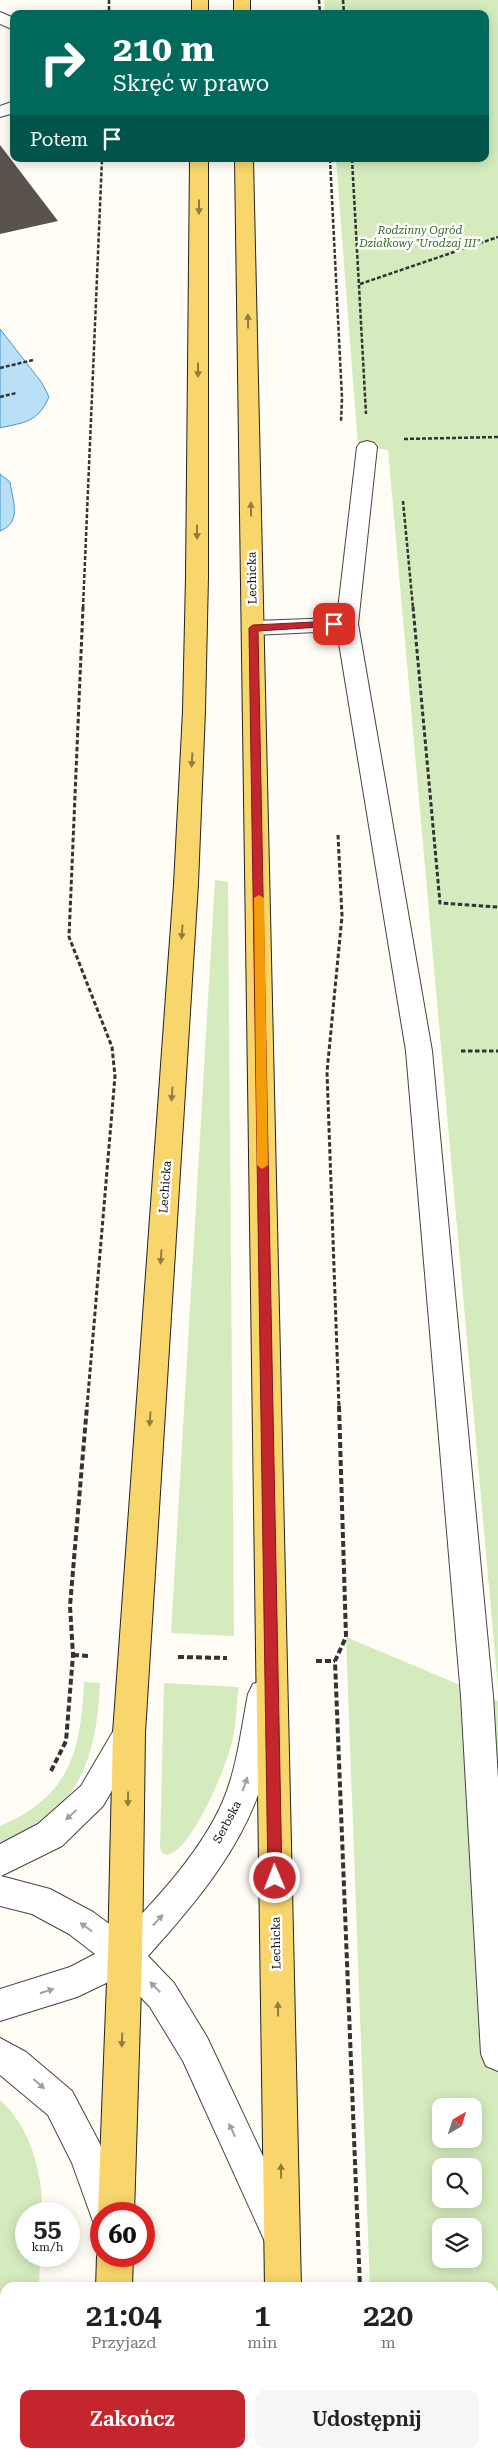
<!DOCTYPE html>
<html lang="pl">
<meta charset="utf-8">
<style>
:root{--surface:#fff;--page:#f6f6f6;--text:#222;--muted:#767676;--accent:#c4262e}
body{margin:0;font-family:"Roboto Serif",serif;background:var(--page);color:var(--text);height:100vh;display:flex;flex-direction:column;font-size:19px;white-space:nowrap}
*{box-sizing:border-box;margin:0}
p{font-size:16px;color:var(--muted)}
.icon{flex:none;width:28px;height:28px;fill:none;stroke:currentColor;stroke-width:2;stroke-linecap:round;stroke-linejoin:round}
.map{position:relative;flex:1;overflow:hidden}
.drawer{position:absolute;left:0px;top:2282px;width:499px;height:176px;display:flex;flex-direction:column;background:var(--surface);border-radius:15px 15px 0 0;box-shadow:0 2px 12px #0003}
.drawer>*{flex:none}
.guide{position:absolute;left:10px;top:10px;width:479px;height:152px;border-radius:10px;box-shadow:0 2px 12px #0003;background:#00695c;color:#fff;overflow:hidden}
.needle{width:32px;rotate:39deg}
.controls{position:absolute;left:432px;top:2098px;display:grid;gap:10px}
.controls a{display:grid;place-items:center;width:50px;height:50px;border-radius:10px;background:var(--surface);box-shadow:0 2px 12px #0003;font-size:25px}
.speed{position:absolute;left:15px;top:2202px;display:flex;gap:10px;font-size:25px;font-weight:700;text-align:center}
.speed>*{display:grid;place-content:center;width:65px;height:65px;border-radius:50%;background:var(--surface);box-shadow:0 2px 12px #0003;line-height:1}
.speed small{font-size:12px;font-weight:400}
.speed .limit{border:8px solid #d22;background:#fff;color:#111}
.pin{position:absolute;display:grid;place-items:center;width:42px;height:42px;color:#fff;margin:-21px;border-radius:10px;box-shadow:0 2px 8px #0006}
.me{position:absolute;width:55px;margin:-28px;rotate:359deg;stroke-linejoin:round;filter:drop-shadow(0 0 4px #0008)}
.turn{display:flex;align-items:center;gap:18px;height:105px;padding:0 20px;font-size:22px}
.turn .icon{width:65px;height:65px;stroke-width:2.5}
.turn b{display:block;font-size:35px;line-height:42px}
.then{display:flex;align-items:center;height:48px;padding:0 20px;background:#0003;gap:10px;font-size:19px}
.eta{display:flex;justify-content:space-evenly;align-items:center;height:85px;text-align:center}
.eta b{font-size:30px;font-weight:600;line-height:35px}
.cta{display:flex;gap:10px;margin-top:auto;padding:10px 20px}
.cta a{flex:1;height:58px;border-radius:10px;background:var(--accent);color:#fff;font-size:20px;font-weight:600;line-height:58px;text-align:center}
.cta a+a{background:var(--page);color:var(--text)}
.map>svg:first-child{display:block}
.green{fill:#d5ebbd;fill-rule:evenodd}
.water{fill:#b9e0f7;stroke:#3f96cf}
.building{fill:#5a524d}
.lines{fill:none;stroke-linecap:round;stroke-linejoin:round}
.service-casing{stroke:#444;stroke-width:2}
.tertiary-casing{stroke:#444;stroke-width:2}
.primary-casing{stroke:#222;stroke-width:2}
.path-far2{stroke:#333;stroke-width:2.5;stroke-dasharray:4 2;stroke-linecap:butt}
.path-far1{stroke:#333;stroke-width:3;stroke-dasharray:4.5 2.5;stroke-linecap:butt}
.path{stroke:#333;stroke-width:4;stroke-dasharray:6 3;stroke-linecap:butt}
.service{fill:#fff;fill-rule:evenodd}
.tertiary{fill:#fff;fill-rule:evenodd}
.primary{fill:#f9d66b;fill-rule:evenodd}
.oneway{fill:#917d42}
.oneway2{fill:#a0a0a0}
.route{fill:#c4262e;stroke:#7f191e}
.slow{fill:#f59e0b}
.labels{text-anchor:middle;stroke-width:5;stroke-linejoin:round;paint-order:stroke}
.far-park-label{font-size:11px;font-style:italic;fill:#2f6b1f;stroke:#fff}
.street-label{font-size:12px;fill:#111;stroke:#fff}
</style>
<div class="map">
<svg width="498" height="2458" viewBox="0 0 498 2458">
<rect width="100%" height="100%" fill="#fffdf5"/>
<!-- green -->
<g class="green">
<polygon points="324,0 498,0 498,1688 388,450 358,446 336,159 485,159 485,14 325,14"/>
<polygon points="215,880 228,882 234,1636 171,1633"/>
<path d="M346,1637L498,1701V2458H376V2454H494V2288L370,2287ZM441,2106H474V2139H441ZM441,2166H474V2199H441ZM441,2226H474V2259H441Z"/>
<path d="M84,1682L100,1683C97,1757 78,1817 0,1842V1826C69,1797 81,1752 84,1682Z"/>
<path d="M164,1683L239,1687C236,1703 237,1721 233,1737C229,1762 192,1851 167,1855L162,1853L160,1848Z"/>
<path d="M0,2100C31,2128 43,2173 42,2214H26V2256H40L39,2287L5,2288V2454H33V2458H0Z"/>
</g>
<!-- water -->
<g class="water">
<path d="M0,329L42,383L49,397C37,423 25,422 0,428Z"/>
<path d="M0,474L10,482C13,502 22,522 0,531Z"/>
</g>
<!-- building -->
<polygon class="building" points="0,145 58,221 0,234"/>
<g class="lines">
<!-- service casing -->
<g class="service-casing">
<g id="service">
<polygon points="0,12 14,18 14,30 0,24"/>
<polygon points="14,101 14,113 0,117 0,106"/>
<polygon points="367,441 374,443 377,447 358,624 432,1051 493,1696 498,1779 498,2071 486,2066 481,2054 461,1696 406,1051 337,631 253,635 245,633 242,628 245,623 253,621 337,618 357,447 360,443"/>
</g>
</g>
<!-- tertiary casing -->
<g class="tertiary-casing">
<g id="tertiary">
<path d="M264,1680L275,1684L280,1694C275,1720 272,1748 265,1773C246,1844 196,1903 148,1956L174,1983L207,2037L292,2218L297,2231L292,2244L279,2249L266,2244L183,2061L150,2007L121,1976L77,1997L0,2021V1989L70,1967L95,1954L69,1934L32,1914L0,1906V1844L38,1824L81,1786L118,1723L129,1719L140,1723L145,1733L103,1806L62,1846L1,1876L50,1889L93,1912L123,1934C159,1896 202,1850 223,1801C237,1768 241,1730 248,1694L253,1684Z"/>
<polygon points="0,2038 26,2052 72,2091 100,2144 126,2214 101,2214 101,2229 95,2227 72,2163 48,2115 0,2075"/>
</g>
</g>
<!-- primary casing -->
<g class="primary-casing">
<g id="primary">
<rect x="192" y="0" width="16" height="14"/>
<rect x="234" y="0" width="16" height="14"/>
<polygon points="190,159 208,159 208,577 205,711 198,884 145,1733 142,1956 134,2214 101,2214 101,2222 98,2214 108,1956 113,1733 174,884 183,711 186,577"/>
<polygon points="235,159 253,159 301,2288 265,2288"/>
<polygon points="101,2245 101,2256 133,2256 132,2288 96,2288 97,2256"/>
<rect x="92" y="2454" width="38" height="4"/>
<rect x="267" y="2454" width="38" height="4"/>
</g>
</g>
<!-- path-far2 -->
<g class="path-far2">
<polyline points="109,0 109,14"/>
<polyline points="319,0 320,14"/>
<polyline points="343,0 344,14"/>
<polyline points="330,159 342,398 341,422"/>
<polyline points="352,159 366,414"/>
<polyline points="360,284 498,237"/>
<polyline points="0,368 33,360"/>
<polyline points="0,397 16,393"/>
<polyline points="404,439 498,437"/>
<polyline points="403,501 413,608"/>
<polyline points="83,608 102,159"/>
</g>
<!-- path-far1 -->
<g class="path-far1">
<polyline points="83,607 69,937 112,1047 115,1076 87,1407"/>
<polyline points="413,607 440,903 498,907"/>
<polyline points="338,835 342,916 327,1072 339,1407"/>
<polyline points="461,1051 498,1051"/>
</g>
<!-- path -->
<g class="path">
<polyline points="339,1406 346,1637 335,1661 360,2288"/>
<polyline points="73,1655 90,1656"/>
<polyline points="178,1657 227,1658"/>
<polyline points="316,1661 335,1661"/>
<polyline points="51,1771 66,1741 73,1655 70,1606 87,1406"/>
<polyline points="367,2454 367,2458"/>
</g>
<!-- service -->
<use href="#service" class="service"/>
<!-- tertiary -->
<use href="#tertiary" class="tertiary"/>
<!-- primary -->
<use href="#primary" class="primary"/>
</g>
<!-- one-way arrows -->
<defs><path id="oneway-solid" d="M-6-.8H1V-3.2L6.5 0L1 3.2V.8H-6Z" transform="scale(1.25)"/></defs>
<g class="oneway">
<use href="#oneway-solid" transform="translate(199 207) rotate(90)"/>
<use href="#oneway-solid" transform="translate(248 321) rotate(-91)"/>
<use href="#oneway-solid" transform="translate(198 370) rotate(90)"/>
<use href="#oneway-solid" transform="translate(251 509) rotate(-91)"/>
<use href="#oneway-solid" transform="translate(197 532) rotate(90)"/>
<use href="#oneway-solid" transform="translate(192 760) rotate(93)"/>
<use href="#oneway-solid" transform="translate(182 932) rotate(94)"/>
<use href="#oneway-solid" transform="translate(172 1094) rotate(94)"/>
<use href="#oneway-solid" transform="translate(161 1257) rotate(94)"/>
<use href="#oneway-solid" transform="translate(150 1419) rotate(94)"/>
<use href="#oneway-solid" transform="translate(128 1799) rotate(91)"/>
<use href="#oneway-solid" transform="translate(278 2009) rotate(-91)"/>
<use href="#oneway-solid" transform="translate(122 2040) rotate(92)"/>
<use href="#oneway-solid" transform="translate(281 2171) rotate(-91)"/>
</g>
<g class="oneway2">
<use href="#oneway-solid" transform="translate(245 1784) rotate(-70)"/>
<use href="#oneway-solid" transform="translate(71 1815) rotate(137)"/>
<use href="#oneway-solid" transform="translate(158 1920) rotate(-47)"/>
<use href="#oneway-solid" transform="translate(86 1927) rotate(-144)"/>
<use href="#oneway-solid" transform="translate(155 1987) rotate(-134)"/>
<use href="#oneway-solid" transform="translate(47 1991) rotate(-18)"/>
<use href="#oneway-solid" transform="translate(39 2084) rotate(41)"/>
<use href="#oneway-solid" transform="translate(232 2130) rotate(-115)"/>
</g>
<!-- route -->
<polygon class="route" points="334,621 338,624 337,626 258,631 282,1878 280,1883 275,1885 270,1883 268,1878 249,628 253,625"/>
<!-- slow -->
<polygon class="slow" points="259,895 264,898 268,1165 262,1169 257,1165 254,898"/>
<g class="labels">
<!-- far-park labels -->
<g class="far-park-label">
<text x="420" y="234">Rodzinny Ogród<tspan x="420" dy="13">Działkowy "Urodzaj III"</tspan></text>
</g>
<!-- street labels -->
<g class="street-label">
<text transform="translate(252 578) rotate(-91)" y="4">Lechicka</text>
<text transform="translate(165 1187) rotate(-86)" y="4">Lechicka</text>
<text transform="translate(227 1822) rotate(-62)" y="4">Serbska</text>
<text transform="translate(276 1943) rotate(-91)" y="4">Lechicka</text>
</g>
</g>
</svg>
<div class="controls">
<a><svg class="needle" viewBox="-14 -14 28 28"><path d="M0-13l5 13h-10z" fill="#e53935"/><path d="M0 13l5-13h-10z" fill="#767676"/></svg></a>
<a><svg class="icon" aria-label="search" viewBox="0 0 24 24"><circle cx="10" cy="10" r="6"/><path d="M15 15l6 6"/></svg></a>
<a><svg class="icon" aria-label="layers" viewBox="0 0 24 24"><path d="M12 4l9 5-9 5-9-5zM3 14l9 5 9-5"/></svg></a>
</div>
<div class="speed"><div>55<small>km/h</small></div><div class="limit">60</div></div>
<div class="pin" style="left:334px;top:624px;background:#d93025"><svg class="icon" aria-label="arrive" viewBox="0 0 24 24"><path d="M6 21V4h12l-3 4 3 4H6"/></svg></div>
<svg class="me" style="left:275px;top:1878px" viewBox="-20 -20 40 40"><circle r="17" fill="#c4262e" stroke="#fff" stroke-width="3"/><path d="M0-11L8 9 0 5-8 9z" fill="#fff"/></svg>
<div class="guide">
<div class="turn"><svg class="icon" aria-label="right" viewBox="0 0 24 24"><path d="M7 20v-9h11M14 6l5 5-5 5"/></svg><div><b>210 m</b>Skręć w prawo</div></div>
<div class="then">Potem<svg class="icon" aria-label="arrive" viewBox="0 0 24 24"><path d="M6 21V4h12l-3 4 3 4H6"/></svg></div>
</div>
<section class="drawer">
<div class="eta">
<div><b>21:04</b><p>Przyjazd</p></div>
<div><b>1</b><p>min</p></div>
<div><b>220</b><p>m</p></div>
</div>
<div class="cta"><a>Zakończ</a><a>Udostępnij</a></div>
</section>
</div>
